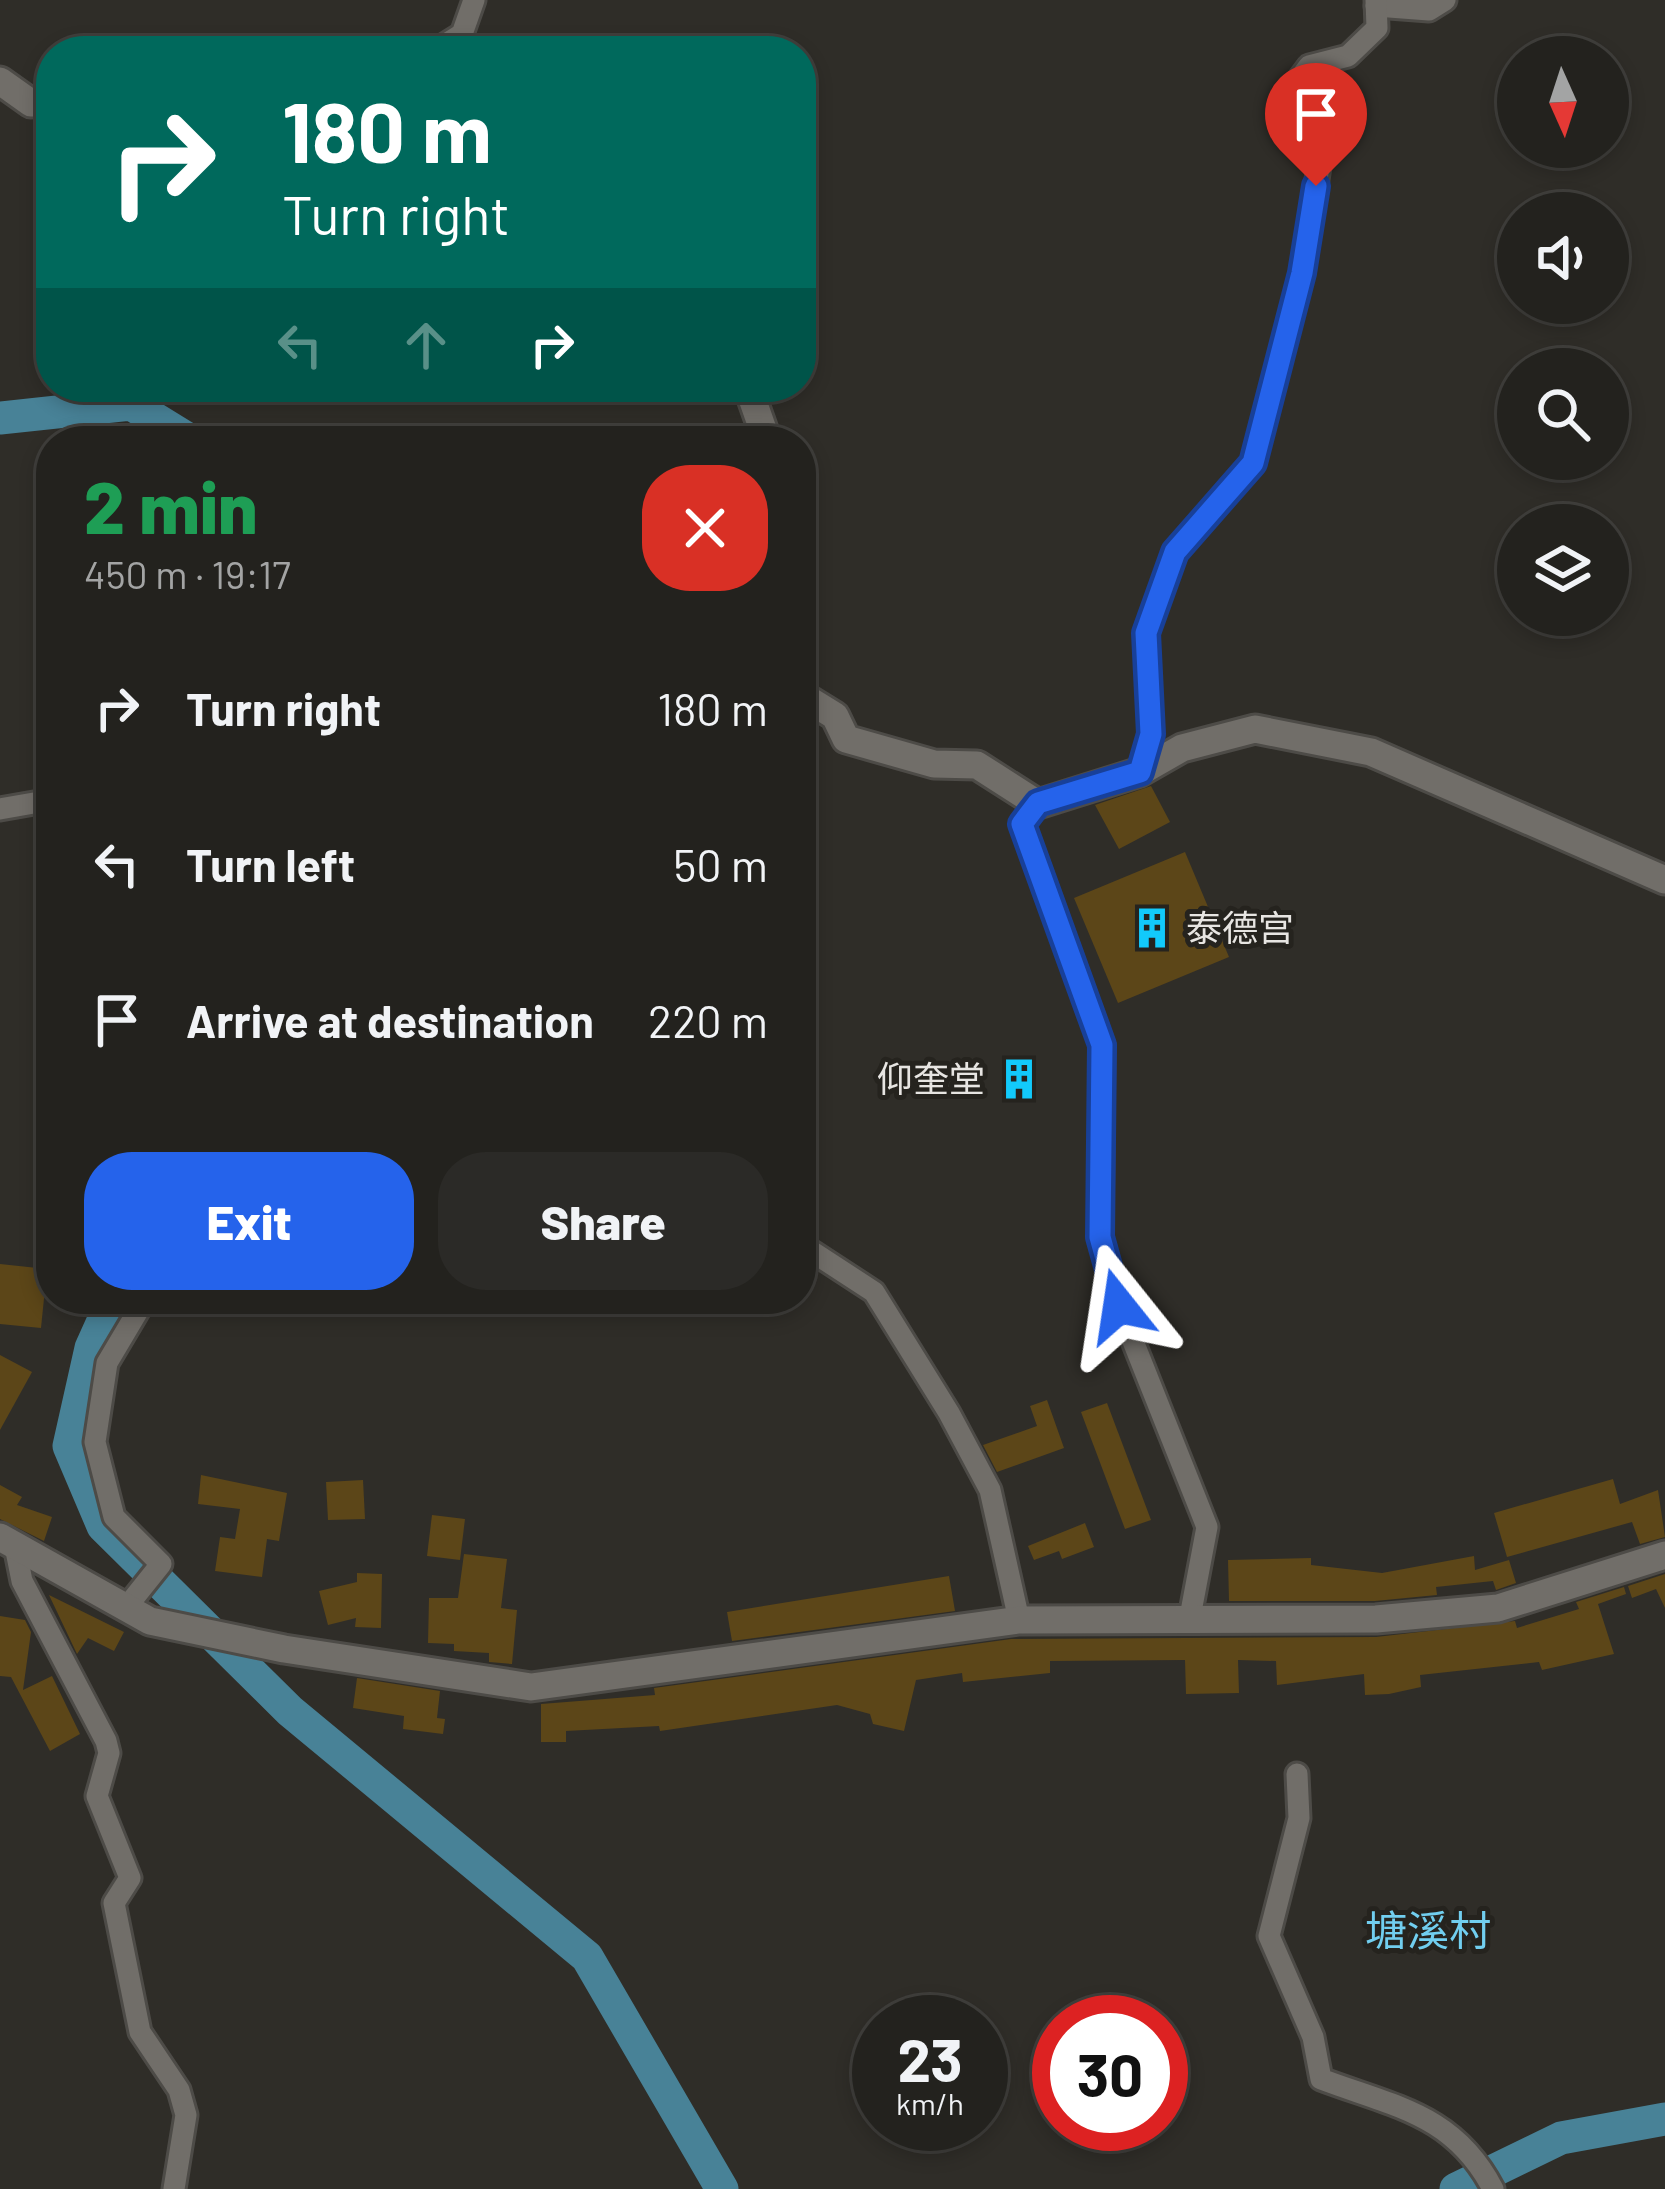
<!DOCTYPE html>
<meta charset="utf-8">
<style>
:root{--surface:#23221e;--page:#2b2a27;--text:#f1f3f6;--muted:#a3a4a4;--line:#403f3c;--accent:#2563eb}
body{margin:0;font-family:Barlow,"Noto Sans SC",sans-serif;background:var(--page);color:var(--text);height:100vh;display:flex;flex-direction:column;font-size:45px;white-space:nowrap}
*{box-sizing:border-box;margin:0}
p{font-size:39px;color:var(--muted)}
.icon{flex:none;width:66px;height:66px;fill:none;stroke:currentColor;stroke-width:2;stroke-linecap:round;stroke-linejoin:round}
.map{position:relative;flex:1;overflow:hidden}
.side{position:absolute;left:36px;top:426px;width:780px;height:888px;display:flex;flex-direction:column;background:var(--surface);border-radius:48px;box-shadow:0 6px 18px #0003,0 0 0 3px var(--line)}
.side>*{flex:none}
.top-card{position:absolute;left:36px;top:36px;width:780px;height:366px;border-radius:48px;box-shadow:0 6px 18px #0003,0 0 0 3px var(--line);background:#00695c;color:#fff;overflow:hidden}
.needle{width:78px;rotate:177deg}
.controls{position:absolute;left:1497px;top:36px;display:grid;gap:24px}
.controls a{display:grid;place-items:center;width:132px;height:132px;border-radius:50%;background:var(--surface);box-shadow:0 6px 18px #0003,0 0 0 3px var(--line);font-size:60px}
.speed{position:absolute;left:852px;top:1995px;display:flex;gap:24px;font-size:60px;font-weight:700;text-align:center}
.speed>*{display:grid;place-content:center;width:156px;height:156px;border-radius:50%;background:var(--surface);box-shadow:0 6px 18px #0003,0 0 0 3px var(--line);line-height:1}
.speed small{font-size:30px;font-weight:400}
.speed .limit{border:18px solid #d22;background:#fff;color:#111}
.pin{position:absolute;display:grid;place-items:center;width:102px;height:102px;color:#fff;margin:-123px -51px;border-radius:50% 50% 50% 0;rotate:-45deg;box-shadow:0 0 12px #0007}
.pin .icon{rotate:45deg}
.me{position:absolute;width:132px;margin:-66px;rotate:345deg;stroke-linejoin:round;filter:drop-shadow(0 0 9px #0008)}
.turn{display:flex;align-items:center;gap:42px;height:252px;padding:0 48px;font-size:54px}
.turn .icon{width:156px;height:156px;stroke-width:2.5}
.turn b{display:block;font-size:84px;line-height:102px}
.lanes{display:flex;align-items:center;height:114px;padding:0 48px;background:#0003;justify-content:center;gap:60px;direction:ltr}
.lanes .off{opacity:.35}
.round{display:grid;place-items:center;flex:none;width:126px;height:126px;border-radius:48px;background:var(--page)}
.headline{display:flex;align-items:center;justify-content:space-between;height:204px;padding:0 48px}
h1{font-size:72px;font-weight:800;line-height:90px;color:#1e9e55}
.action{display:flex;gap:24px;margin-top:auto;padding:24px 48px}
.action a{flex:1;height:138px;border-radius:48px;background:var(--accent);color:#fff;font-size:48px;font-weight:800;line-height:138px;text-align:center}
.action a+a{background:var(--page);color:var(--text)}
ul{padding:0;list-style:none}
li{display:flex;align-items:center;gap:36px;height:156px;padding:0 48px}
li div{flex:1}
li b{display:block;font-size:45px}
li em{font-style:normal}
.map>svg:first-child{display:block}
.lines{fill:none;stroke-linecap:round;stroke-linejoin:round}
.river{stroke:#488297;stroke-width:33}
.building{fill:#5c4618}
.minor-casing{stroke:#4d4b47;stroke-width:27}
.tertiary-casing{stroke:#4d4b47;stroke-width:33}
.minor{stroke:#716e69;stroke-width:21}
.tertiary{stroke:#716e69;stroke-width:27}
.route-casing{stroke:#184099;stroke-width:30}
.route{stroke:#2563eb;stroke-width:21}
.labels{text-anchor:middle;stroke-width:10;stroke-linejoin:round;paint-order:stroke}
.poi-label{font-size:36px;fill:#e7e5e2;stroke:#25231e;text-anchor:start}
.quarter-label{font-size:42px;fill:#71ceef;stroke:#25231e}
</style>
<div class="map">
<svg width="1665" height="2189" viewBox="0 0 1665 2189">
<rect width="100%" height="100%" fill="#2f2d28"/>
<g class="lines">
<!-- river -->
<g class="river">
<polyline points="0,418 131,404 191,441"/>
<polyline points="113,1299 91,1348 69,1446 103,1526 290,1711 587,1957 722,2189"/>
<polyline points="1456,2189 1561,2138 1665,2119"/>
</g>
</g>
<!-- building -->
<g class="building">
<polygon points="1151,786 1170,822 1119,849 1095,805"/>
<polygon points="1185,852 1229,957 1118,1003 1074,898"/>
<polygon points="1026,1061 1036,1089 1013,1097 1003,1069"/>
<polygon points="0,1264 47,1269 41,1328 0,1324"/>
<polygon points="0,1355 32,1372 0,1430"/>
<polygon points="1047,1400 1064,1448 997,1472 983,1445 1037,1426 1030,1406"/>
<polygon points="1107,1403 1151,1520 1125,1529 1081,1412"/>
<polygon points="201,1475 287,1493 279,1541 267,1539 262,1577 215,1571 220,1537 235,1539 240,1509 198,1504"/>
<polygon points="1613,1479 1620,1504 1658,1490 1665,1537 1640,1544 1632,1522 1507,1557 1494,1513"/>
<polygon points="363,1480 365,1519 328,1520 326,1482"/>
<polygon points="0,1485 22,1497 17,1505 52,1517 44,1541 0,1519"/>
<polygon points="432,1515 465,1519 460,1560 427,1556"/>
<polygon points="1085,1523 1094,1547 1062,1559 1059,1551 1034,1560 1028,1546"/>
<polygon points="464,1554 507,1559 501,1608 517,1610 512,1664 489,1662 489,1653 454,1651 454,1644 428,1643 429,1598 458,1598"/>
<polygon points="1474,1556 1475,1570 1509,1560 1516,1583 1496,1590 1493,1581 1436,1587 1437,1595 1375,1601 1229,1601 1228,1560 1311,1558 1311,1565 1382,1573"/>
<polygon points="357,1573 382,1574 381,1628 355,1627 356,1618 328,1625 319,1591 357,1582"/>
<polygon points="1665,1574 1665,1608 1656,1589 1632,1598 1628,1586"/>
<polygon points="949,1576 955,1611 732,1641 727,1612"/>
<polygon points="1624,1587 1626,1594 1598,1604 1614,1654 1542,1670 1539,1662 1420,1675 1421,1687 1389,1694 1365,1695 1364,1674 1277,1685 1276,1661 1238,1660 1239,1693 1186,1694 1185,1660 1050,1661 1050,1673 963,1682 962,1673 916,1680 904,1731 873,1724 870,1714 837,1705 660,1731 659,1726 566,1731 566,1742 541,1742 541,1704 655,1695 654,1688 1011,1639 1376,1637 1515,1621 1517,1628 1579,1609 1576,1602"/>
<polygon points="49,1595 124,1632 114,1651 88,1638 77,1654"/>
<polygon points="0,1616 25,1620 31,1632 23,1690 52,1676 80,1734 50,1751 11,1677 0,1676"/>
<polygon points="357,1678 440,1691 437,1718 445,1719 443,1734 403,1729 404,1716 353,1708"/>
</g>
<g class="lines">
<!-- minor casing -->
<g class="minor-casing">
<g id="minor">
<polyline points="1376,6 1429,10 1445,0"/>
<polyline points="435,51 462,34 474,0"/>
<polyline points="1140,772 1151,734 1146,633 1175,552 1253,463 1302,273 1323,142 1294,86 1309,66 1348,56 1377,28 1376,0"/>
<polyline points="1038,804 1023,824 1103,1045 1101,1237 1119,1306 1207,1527 1190,1617"/>
<polyline points="0,809 51,800"/>
<polyline points="801,1233 802,1245 874,1292 949,1413 990,1490 1019,1620"/>
<polyline points="15,1546 22,1581 106,1741 109,1753 97,1796 130,1878 114,1903 140,2032 179,2090 186,2115 174,2189"/>
<polyline points="125,1609 161,1564 114,1517 95,1442 107,1363 145,1299"/>
<path d="M1297,1774L1299,1818L1269,1936L1313,2037L1321,2079C1395,2107 1454,2114 1493,2189"/>
</g>
</g>
<!-- tertiary casing -->
<g class="tertiary-casing">
<g id="tertiary">
<polyline points="0,81 31,103 51,96"/>
<polyline points="748,387 767,441"/>
<polyline points="801,695 835,716 846,739 934,764 977,765 1038,804 1140,772 1182,748 1255,729 1371,752 1665,880"/>
<polyline points="0,1537 150,1621 284,1649 531,1687 1019,1620 1376,1619 1498,1608 1665,1555"/>
</g>
</g>
<!-- minor -->
<use href="#minor" class="minor"/>
<!-- tertiary -->
<use href="#tertiary" class="tertiary"/>
</g>
<g class="lines">
<!-- route casing -->
<g class="route-casing">
<polyline id="route" points="1119,1306 1100,1237 1102,1045 1022,824 1038,803 1140,772 1151,734 1146,633 1175,552 1253,463 1302,273 1316,186"/>
</g>
<!-- route -->
<use href="#route" class="route"/>
</g>
<!-- icons -->
<defs>
<g id="building-bare" transform="scale(3.24)"><path d="M-4-6H4V6H1V3H-1V6H-4ZM-2.5-4.3h1.7v1.8h-1.7ZM.8-4.3h1.7v1.8H.8ZM-2.5-1h1.7V.8h-1.7ZM.8-1h1.7V.8H.8Z" fill="#12cafb" stroke="#25231e" stroke-width="2.5" paint-order="stroke"/></g>
</defs>
<g fill-rule="evenodd">
<use href="#building-bare" x="1152" y="928"/>
<use href="#building-bare" x="1019" y="1079"/>
</g>
<g class="labels">
<!-- poi labels -->
<g class="poi-label">
<text x="1186" y="941">泰德宫</text>
<text x="985" y="1092" text-anchor="end">仰奎堂</text>
</g>
<!-- quarter labels -->
<g class="quarter-label">
<text x="1428" y="1946">塘溪村</text>
</g>
</g>
</svg>
<div class="controls">
<a><svg class="needle" viewBox="-14 -14 28 28"><path d="M0-13l5 13h-10z" fill="#e53935"/><path d="M0 13l5-13h-10z" fill="#a3a4a4"/></svg></a>
<a><svg class="icon" aria-label="sound" viewBox="0 0 24 24"><path d="M4 9h4l5-4v14l-5-4H4zM17 9q2 3 0 6"/></svg></a>
<a><svg class="icon" aria-label="search" viewBox="0 0 24 24"><circle cx="10" cy="10" r="6"/><path d="M15 15l6 6"/></svg></a>
<a><svg class="icon" aria-label="layers" viewBox="0 0 24 24"><path d="M12 4l9 5-9 5-9-5zM3 14l9 5 9-5"/></svg></a>
</div>
<div class="speed"><div>23<small>km/h</small></div><div class="limit">30</div></div>
<div class="pin" style="left:1316px;top:186px;background:#d93025"><svg class="icon" aria-label="arrive" viewBox="0 0 24 24"><path d="M6 21V4h12l-3 4 3 4H6"/></svg></div>
<svg class="me" style="left:1119px;top:1306px" viewBox="-20 -20 40 40"><path d="M0-17L14 15 0 8-14 15z" fill="#2563eb" stroke="#fff" stroke-width="4"/></svg>
<div class="top-card">
<div class="turn"><svg class="icon" aria-label="right" viewBox="0 0 24 24"><path d="M7 20v-9h11M14 6l5 5-5 5"/></svg><div><b>180 m</b>Turn right</div></div>
<div class="lanes"><svg class="icon off" aria-label="left" viewBox="0 0 24 24"><path d="M17 20v-9H6M10 6l-5 5 5 5"/></svg><svg class="icon off" aria-label="ahead" viewBox="0 0 24 24"><path d="M12 20V5M6 11l6-6 6 6"/></svg><svg class="icon" aria-label="right" viewBox="0 0 24 24"><path d="M7 20v-9h11M14 6l5 5-5 5"/></svg></div>
</div>
<section class="side">
<div class="headline"><div><h1>2 min</h1><p>450 m · 19:17</p></div><a class="round" style="background:#d93025;color:#fff"><svg class="icon" aria-label="close" viewBox="0 0 24 24"><path d="M6 6l12 12M18 6L6 18"/></svg></a></div>
<ul>
<li><svg class="icon" aria-label="right" viewBox="0 0 24 24"><path d="M7 20v-9h11M14 6l5 5-5 5"/></svg><div><b>Turn right</b></div><em>180 m</em></li>
<li><svg class="icon" aria-label="left" viewBox="0 0 24 24"><path d="M17 20v-9H6M10 6l-5 5 5 5"/></svg><div><b>Turn left</b></div><em>50 m</em></li>
<li><svg class="icon" aria-label="arrive" viewBox="0 0 24 24"><path d="M6 21V4h12l-3 4 3 4H6"/></svg><div><b>Arrive at destination</b></div><em>220 m</em></li>
</ul>
<div class="action"><a>Exit</a><a>Share</a></div>
</section>
</div>
